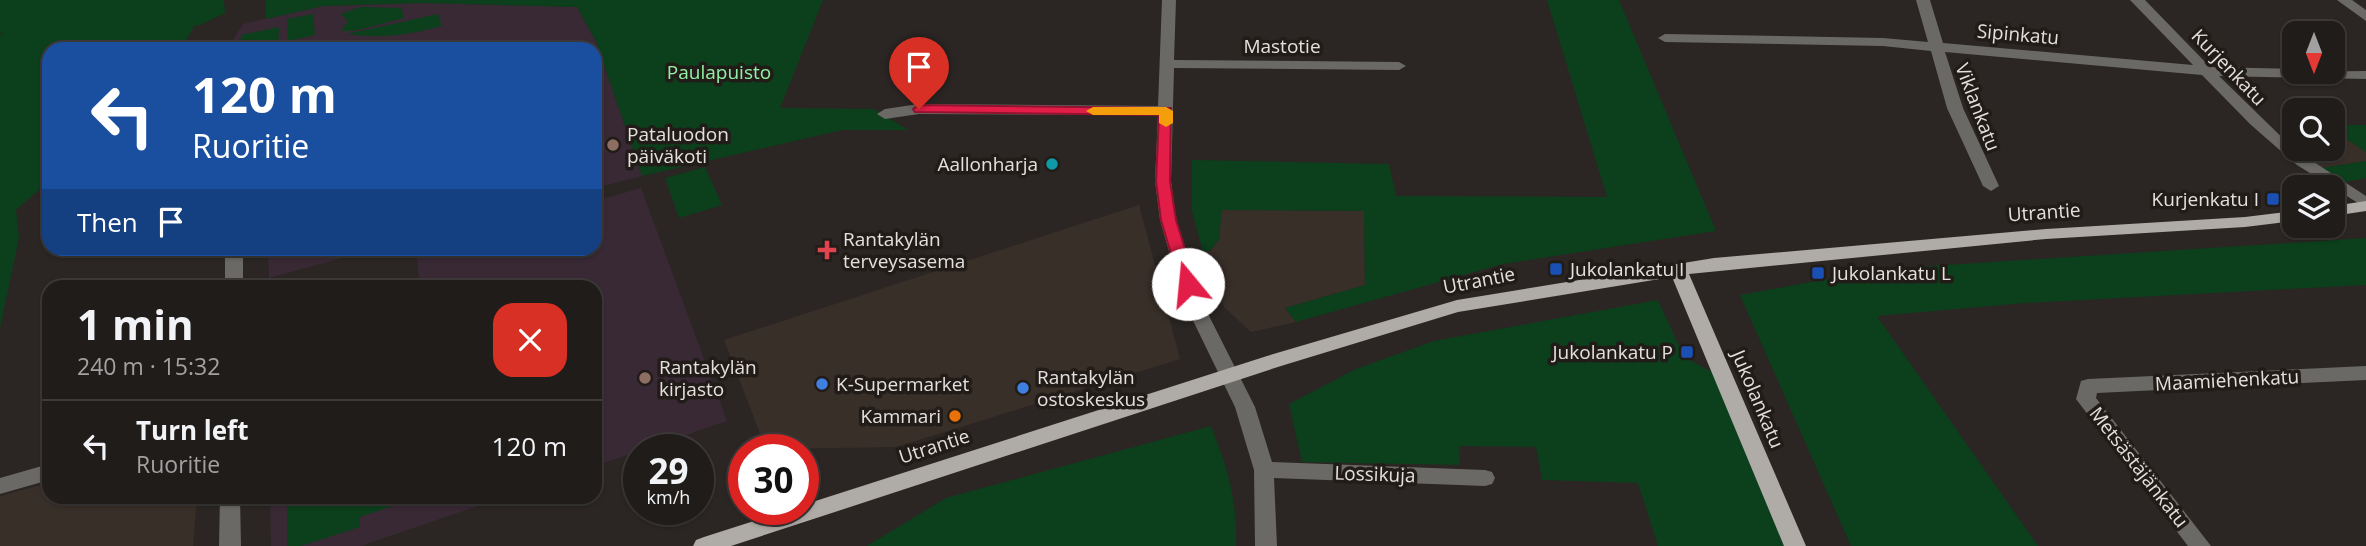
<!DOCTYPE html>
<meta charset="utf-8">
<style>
:root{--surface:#201c1a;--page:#2d2927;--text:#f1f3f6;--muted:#a2a1a2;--line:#3d3a39}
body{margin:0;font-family:"Open Sans",sans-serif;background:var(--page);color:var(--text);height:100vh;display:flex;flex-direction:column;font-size:26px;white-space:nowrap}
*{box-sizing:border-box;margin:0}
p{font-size:23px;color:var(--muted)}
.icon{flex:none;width:38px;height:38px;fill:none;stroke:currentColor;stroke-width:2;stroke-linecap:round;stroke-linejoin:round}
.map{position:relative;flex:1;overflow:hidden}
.details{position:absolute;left:42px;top:280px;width:560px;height:224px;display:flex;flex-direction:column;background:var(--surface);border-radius:21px;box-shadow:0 2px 5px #0004,0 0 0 2px var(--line)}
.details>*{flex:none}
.banner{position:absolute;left:42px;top:42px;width:560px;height:214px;border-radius:21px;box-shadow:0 2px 5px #0004,0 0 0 2px var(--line);background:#1a4fa0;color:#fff;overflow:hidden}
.needle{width:46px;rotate:180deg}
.tools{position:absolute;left:2282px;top:21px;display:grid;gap:14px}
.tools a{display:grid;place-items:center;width:63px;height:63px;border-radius:14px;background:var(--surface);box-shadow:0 2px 5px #0004,0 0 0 2px var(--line);font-size:35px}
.speed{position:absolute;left:623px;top:434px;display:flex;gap:14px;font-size:35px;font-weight:700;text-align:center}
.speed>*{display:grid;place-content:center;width:91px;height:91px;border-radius:50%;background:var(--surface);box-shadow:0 2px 5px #0004,0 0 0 2px var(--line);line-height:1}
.speed small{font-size:18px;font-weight:400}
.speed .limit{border:10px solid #d22;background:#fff;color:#111}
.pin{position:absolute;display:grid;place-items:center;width:60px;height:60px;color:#fff;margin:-72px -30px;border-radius:50% 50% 50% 0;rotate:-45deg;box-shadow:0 0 7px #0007}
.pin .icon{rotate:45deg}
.me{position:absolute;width:77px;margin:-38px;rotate:343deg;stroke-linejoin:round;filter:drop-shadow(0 0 5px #0008)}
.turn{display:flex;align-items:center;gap:24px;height:147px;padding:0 35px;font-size:32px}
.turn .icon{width:91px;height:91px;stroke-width:2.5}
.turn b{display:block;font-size:49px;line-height:60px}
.then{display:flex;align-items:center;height:66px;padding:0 35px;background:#0003;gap:14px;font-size:26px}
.round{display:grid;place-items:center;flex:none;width:74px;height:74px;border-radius:21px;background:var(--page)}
.overview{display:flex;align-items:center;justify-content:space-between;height:119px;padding:0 35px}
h1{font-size:42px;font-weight:700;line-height:52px}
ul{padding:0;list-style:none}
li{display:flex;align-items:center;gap:21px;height:91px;padding:0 35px;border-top:2px solid var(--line)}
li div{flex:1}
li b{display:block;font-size:26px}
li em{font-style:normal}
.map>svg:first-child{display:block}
.built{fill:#392f29}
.education{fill:#382935}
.green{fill:#0c3f1c}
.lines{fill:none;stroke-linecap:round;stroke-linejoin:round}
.minor{fill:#6b6966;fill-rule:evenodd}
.major{fill:#afaba6;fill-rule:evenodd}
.route{fill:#e11d48;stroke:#92132f;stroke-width:2}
.slow{fill:#f59e0b}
.education-dot{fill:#8d6e63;stroke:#221c19;stroke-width:2.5}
.culture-dot{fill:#0f9aa8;stroke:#221c19;stroke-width:2.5}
.transit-dot{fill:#1a4fb4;stroke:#221c19;stroke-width:2.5}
.health-dot{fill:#e0444e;stroke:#221c19;stroke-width:2.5}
.shop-dot{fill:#3f7fe0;stroke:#221c19;stroke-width:2.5}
.food-dot{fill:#e8710a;stroke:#221c19;stroke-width:2.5}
.labels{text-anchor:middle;stroke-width:7;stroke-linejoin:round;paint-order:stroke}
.street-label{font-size:19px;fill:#e4e0de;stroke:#221c19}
.park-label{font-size:19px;fill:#92f0a5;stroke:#221c19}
.poi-label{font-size:19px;fill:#e4e0de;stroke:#221c19;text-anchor:start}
</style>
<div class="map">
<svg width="2366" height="546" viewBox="0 0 2366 546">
<rect width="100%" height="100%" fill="#2b2623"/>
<!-- built -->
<g class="built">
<polygon points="2342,136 2366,152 2366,161 2315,169 2281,142 2294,141 2294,149 2333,149 2333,137"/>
<polygon points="1139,205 1180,359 896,447 766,449 724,340"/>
<polygon points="1221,210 1364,211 1365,285 1285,308 1296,322 1251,332 1224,307 1203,252 1211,250 1219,239"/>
<polygon points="49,483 49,497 197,497 193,546 0,546 0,496"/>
</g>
<!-- education -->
<g class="education">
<polygon points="424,3 577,7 596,41 642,176 595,188 595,49 227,49 243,24 323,6"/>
<polygon points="641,188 727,421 595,466 595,287 420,287 416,249 595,248 595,201"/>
<polygon points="268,248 375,248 375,249 269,278"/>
<polygon points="270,497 504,497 361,546 271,546"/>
</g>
<!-- green -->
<g class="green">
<polygon points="0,0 224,0 225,13 198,26 195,25 181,49 49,49 49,181 16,210 19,238 0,328 0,36 4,33 0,34"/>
<polygon points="266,0 823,0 780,108 874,109 908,130 842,130 642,176 596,41 577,7 424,3 323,6 266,19"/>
<polygon points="1547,0 1619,0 1716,231 1503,264 1296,322 1285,308 1365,285 1364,211 1222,210 1219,239 1211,250 1203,252 1192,211 1192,160 1389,164 1396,196 1607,197"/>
<polygon points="360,7 401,8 404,18 354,31 341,31 348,21 341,14"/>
<polygon points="313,14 315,35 288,41 287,19"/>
<path d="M438,14L442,26C406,35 385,39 347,34Z"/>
<polygon points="279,27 278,49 240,49 241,35"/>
<polygon points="2333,125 2366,125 2366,152 2342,136 2333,137"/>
<polygon points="2366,161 2366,178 2336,184 2315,169"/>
<polygon points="705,167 722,205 679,218 665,178"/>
<polygon points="2366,238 2366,285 2025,303 1877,316 2038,546 1851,546 1740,295 1883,269"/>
<polygon points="1658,300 1684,357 1714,373 1786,546 1658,546 1638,483 1542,480 1536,447 1459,446 1460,465 1302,462 1289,404 1356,369 1434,341"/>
<path d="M1211,426C1228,470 1237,499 1236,546H867L946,498Z"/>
<polygon points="287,497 419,497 360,517 360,527 301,546 287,546"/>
</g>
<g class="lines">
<!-- minor -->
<g class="minor">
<polygon points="1162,0 1176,0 1174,60 1399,62 1406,66 1399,70 1174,68 1171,181 1176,220 1201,300 1255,407 1272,462 1485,470 1492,472 1495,478 1492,484 1485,486 1274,478 1277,546 1255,546 1254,470 1235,407 1183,300 1160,220 1155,181 1158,115 919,114 885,119 877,114 885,109 919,104 1158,106"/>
<polygon points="1916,0 1930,0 1943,43 2193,65 2130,0 2145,0 2210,67 2294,69 2294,72 2366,71 2366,79 2219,76 2294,149 2366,196 2366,208 2297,165 2250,124 2202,75 1945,52 1963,108 1999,186 1991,191 1983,186 1947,108 1931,51 1883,46 1665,42 1658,38 1665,34 1883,38 1928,42"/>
<polygon points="2337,0 2352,0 2366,10 2366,21"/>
<rect x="225" y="248" width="18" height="39"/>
<polygon points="2366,366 2366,380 2097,393 2096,398 2211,546 2188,546 2076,399 2081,381 2088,379"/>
<polygon points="49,464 49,480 0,494 0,478"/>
<polygon points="220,497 240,497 241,546 219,546"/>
</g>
<!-- major -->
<g class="major">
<polygon points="2366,201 2366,211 2333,216 2333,206"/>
<polygon points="2294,211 2294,221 2245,227 2046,239 1689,274 1806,546 1784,546 1672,277 1458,312 1281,366 731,546 693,546 696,540 704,537 791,509 803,509 803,505 1267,356 1457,300 1714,258 2046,229 2245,217"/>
</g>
</g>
<!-- route -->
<polygon class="route" points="919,105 1171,108 1170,181 1176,220 1196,284 1193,288 1188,289 1180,284 1161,220 1156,181 1159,115 915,112 913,109"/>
<!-- slow -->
<polygon class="slow" points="1166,107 1173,111 1173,123 1166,127 1159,123 1159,115 1093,115 1086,111 1093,107"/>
<!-- markers -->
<g class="education-dot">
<circle cx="613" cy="145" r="7"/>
<circle cx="645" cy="378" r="7"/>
</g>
<circle class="culture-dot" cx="1052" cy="164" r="7"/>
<g class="transit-dot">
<rect x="2266" y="192" width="14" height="14" rx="3.5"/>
<rect x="1549" y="262" width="14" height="14" rx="3.5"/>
<rect x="1811" y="266" width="14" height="14" rx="3.5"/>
<rect x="1680" y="345" width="14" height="14" rx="3.5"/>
</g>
<path class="health-dot" d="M823.5 239.5h7v7h7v7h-7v7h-7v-7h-7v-7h7z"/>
<g class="shop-dot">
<circle cx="822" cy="384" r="7"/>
<circle cx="1023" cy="388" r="7"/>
</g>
<circle class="food-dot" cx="955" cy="416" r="7"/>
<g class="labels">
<!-- street labels -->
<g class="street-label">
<text transform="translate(2018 34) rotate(5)" y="7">Sipinkatu</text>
<text x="1282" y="53">Mastotie</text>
<text transform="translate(2229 67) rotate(46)" y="7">Kurjenkatu</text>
<text transform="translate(1978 107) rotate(69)" y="7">Viklankatu</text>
<text transform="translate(2044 212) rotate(-4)" y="7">Utrantie</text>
<text transform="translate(1479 280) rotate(-11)" y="7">Utrantie</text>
<text transform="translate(2227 380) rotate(-3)" y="7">Maamiehenkatu</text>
<text transform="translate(1758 399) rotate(67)" y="7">Jukolankatu</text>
<text transform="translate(934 446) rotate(-18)" y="7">Utrantie</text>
<text transform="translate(2139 467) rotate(52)" y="7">Metsästäjänkatu</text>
<text transform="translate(1375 474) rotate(2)" y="7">Lossikuja</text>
</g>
<!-- park labels -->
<g class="park-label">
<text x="719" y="79">Paulapuisto</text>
</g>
<!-- poi labels -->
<g class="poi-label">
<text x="627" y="141">Pataluodon<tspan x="627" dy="22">päiväkoti</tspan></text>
<text x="1038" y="171" text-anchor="end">Aallonharja</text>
<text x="2259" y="206" text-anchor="end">Kurjenkatu I</text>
<text x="843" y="246">Rantakylän<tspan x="843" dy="22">terveysasema</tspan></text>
<text x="1570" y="276">Jukolankatu I</text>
<text x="1832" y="280">Jukolankatu L</text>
<text x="1673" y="359" text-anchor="end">Jukolankatu P</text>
<text x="659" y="374">Rantakylän<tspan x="659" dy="22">kirjasto</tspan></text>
<text x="1037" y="384">Rantakylän<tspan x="1037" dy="22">ostoskeskus</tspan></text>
<text x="836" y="391">K-Supermarket</text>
<text x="941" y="423" text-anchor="end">Kammari</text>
</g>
</g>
</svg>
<div class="tools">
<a><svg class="needle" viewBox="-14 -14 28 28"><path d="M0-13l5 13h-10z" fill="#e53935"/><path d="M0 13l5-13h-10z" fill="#a2a1a2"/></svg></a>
<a><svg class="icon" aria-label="search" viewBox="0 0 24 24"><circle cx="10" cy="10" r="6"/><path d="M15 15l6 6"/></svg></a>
<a><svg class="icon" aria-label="layers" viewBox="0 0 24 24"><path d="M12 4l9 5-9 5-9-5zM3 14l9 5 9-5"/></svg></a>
</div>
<div class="speed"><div>29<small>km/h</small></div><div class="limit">30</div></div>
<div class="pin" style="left:919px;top:109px;background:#d93025"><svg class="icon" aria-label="arrive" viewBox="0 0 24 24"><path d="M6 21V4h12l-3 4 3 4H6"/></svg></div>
<svg class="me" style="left:1188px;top:284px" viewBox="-20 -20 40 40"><circle r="19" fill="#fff"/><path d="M0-13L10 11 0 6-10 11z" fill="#e11d48"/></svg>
<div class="banner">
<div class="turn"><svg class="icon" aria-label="left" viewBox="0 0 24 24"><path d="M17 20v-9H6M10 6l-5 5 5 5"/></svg><div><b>120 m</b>Ruoritie</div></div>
<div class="then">Then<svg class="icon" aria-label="arrive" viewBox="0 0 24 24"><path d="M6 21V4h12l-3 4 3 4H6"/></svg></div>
</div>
<section class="details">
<div class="overview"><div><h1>1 min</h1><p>240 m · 15:32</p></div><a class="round" style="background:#d93025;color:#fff"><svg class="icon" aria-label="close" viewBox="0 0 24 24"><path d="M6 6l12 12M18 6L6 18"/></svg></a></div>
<ul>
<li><svg class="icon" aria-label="left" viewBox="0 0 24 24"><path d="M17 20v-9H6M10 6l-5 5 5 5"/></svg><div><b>Turn left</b><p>Ruoritie</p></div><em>120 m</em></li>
</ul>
</section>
</div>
